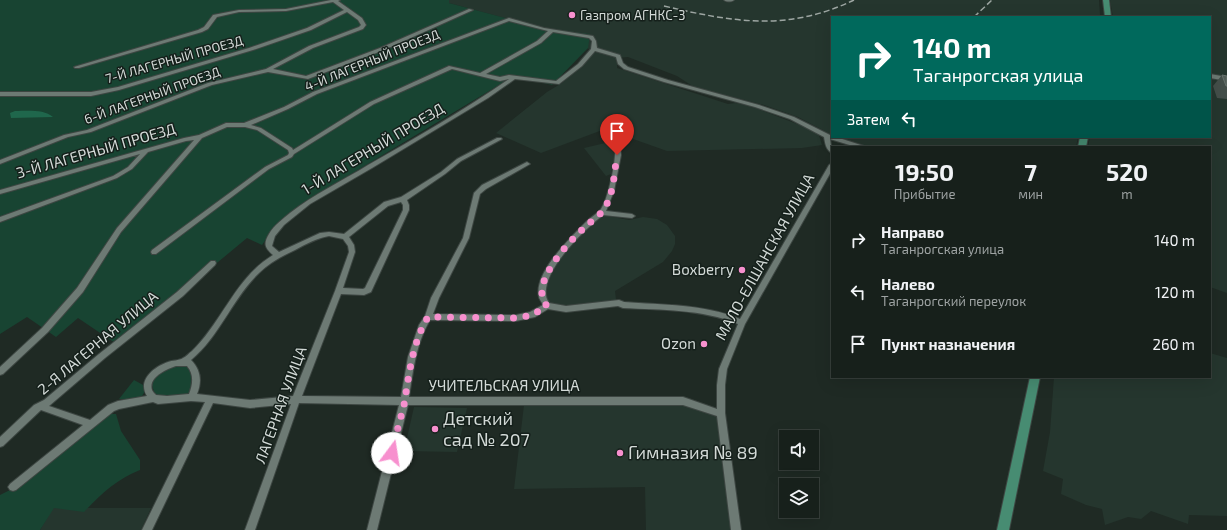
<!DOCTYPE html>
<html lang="ru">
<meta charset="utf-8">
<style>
:root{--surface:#17201b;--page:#202824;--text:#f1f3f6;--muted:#9ea3a3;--line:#363e3a}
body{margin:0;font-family:"Exo 2",sans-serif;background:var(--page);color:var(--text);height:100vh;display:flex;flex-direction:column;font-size:15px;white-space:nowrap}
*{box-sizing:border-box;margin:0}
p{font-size:13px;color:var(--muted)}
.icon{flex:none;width:22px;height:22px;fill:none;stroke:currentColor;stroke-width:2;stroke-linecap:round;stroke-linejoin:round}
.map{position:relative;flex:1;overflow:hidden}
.sheet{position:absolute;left:831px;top:146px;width:380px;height:232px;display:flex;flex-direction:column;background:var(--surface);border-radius:0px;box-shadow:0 4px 16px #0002,0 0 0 1px var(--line)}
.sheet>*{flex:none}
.top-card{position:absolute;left:831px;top:16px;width:380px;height:122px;border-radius:0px;box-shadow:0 4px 16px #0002,0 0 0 1px var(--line);background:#00695c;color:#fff;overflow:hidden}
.tools{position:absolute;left:779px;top:430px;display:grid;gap:8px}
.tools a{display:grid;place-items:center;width:40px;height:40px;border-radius:0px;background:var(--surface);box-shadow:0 4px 16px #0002,0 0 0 1px var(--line);font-size:20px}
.pin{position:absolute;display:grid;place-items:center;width:34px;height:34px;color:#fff;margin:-41px -17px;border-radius:50% 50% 50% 0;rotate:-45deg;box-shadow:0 0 4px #0007}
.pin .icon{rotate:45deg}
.me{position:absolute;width:44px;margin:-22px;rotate:14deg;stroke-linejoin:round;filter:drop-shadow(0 0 3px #0008)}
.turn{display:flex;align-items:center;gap:14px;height:84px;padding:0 16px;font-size:18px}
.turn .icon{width:52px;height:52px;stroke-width:2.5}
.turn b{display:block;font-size:28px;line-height:34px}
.then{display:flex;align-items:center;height:38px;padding:0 16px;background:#0003;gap:8px;font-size:15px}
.eta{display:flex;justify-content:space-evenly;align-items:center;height:68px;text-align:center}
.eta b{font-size:24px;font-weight:700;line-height:28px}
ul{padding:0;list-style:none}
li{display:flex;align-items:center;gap:12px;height:52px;padding:0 16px}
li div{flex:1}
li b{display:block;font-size:15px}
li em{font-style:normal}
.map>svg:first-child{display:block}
.built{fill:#25362e}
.green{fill:#184432}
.water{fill:#1f674c}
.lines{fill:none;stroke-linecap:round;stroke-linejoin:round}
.minor-casing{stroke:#3d4642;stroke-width:2}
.major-casing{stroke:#3d4642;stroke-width:2}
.minor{fill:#6d7a74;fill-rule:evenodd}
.major{fill:#478c72;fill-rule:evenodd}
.rail{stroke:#9da6a2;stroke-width:1.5;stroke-dasharray:6 3;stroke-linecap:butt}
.wall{fill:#444f4a}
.building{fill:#535e59;stroke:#67726d}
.route{stroke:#f790ce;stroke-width:7;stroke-dasharray:0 12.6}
.poi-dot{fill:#f790ce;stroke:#15201b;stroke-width:1.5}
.labels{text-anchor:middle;stroke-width:3;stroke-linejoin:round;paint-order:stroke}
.far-poi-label{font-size:13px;fill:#d3dad7;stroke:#15201b;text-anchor:start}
.far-street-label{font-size:13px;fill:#d3dad7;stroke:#15201b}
.street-label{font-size:15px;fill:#d3dad7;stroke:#15201b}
.poi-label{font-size:15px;fill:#d3dad7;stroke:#15201b;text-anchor:end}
.near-poi-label{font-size:18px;fill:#d3dad7;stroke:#15201b;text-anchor:start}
</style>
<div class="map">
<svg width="1227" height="530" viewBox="0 0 1227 530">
<rect width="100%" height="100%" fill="#1f2a24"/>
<!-- built -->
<g class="built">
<polygon points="449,0 1099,0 1100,15 1100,17 832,17 832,135 798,117 764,105 694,87 677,76 628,57 617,58 617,68 728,104 736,103 750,106 818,132 822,145 802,148 667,151 605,129 541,153 496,133 547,92 562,83 593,53 596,52 541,28 449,3"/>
<polygon points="1110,0 1227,0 1227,293 1210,287 1210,147 1088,147 1090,137 1210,137 1210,17 1113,17"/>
<polygon points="836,137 1078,137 1076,147 865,147"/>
<polygon points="614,141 616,149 615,156 611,174 606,176 584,148"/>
<polygon points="602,215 629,220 643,217 657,219 667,225 675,236 675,244 672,251 663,262 615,291 616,300 613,302 566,307 552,306 545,302 546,282 551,267 568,247 594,221"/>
<polygon points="1210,353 1227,358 1227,516 1189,515 1188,524 1151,511 1141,519 1128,517 1105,525 1102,509 1086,505 1061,494 1063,479 1043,471 1050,432 1054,377 1210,377"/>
<polygon points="643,404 688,405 715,416 719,420 731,530 646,530 645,487 514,489 524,405"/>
<polygon points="414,407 467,408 457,452 404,451"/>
<polygon points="53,508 151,508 141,530 40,530"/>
</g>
<!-- green -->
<g class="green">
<polygon points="0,0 449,0 449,3 543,28 590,34 588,48 552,85 514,76 303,203 273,229 262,245 247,238 118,345 78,318 56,337 27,317 0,334"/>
<path d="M170,365L187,366C192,374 197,389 186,395C179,398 168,397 160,397L155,394L151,383L156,375Z"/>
<polygon points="134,380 145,386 145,391 142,396 134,399 119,399"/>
<path d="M106,414H116L121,431L140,460V470C117,479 101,494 84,512L54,508L40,530H0V495L14,488Z"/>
</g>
<!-- water -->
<path class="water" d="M15,111C27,111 44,109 53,117L11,118L10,113Z"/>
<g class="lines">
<!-- minor casing -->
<g class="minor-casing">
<g id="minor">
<polygon points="331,0 340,0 338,1 362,18 366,25 363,29 313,48 273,69 306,76 380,48 469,9 473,10 384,50 308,79 268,72 212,85 91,132 68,137 0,164 0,160 64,135 87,130 208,83 266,69 309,46 359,27 361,25 358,20 347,12 311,30 253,50 119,90 91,96 0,96 0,92 91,92 118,87 249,48 307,28 344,10 333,2 286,11 239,12 217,17 208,29 202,32 79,68 75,68 74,67 198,30 204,27 213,15 239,10 286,9"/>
<path d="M724,0H734C732,2 726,2 724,0Z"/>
<path d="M509,18L544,28L593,36L596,41L597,48L620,55L623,63L628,67L668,80L759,105L794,117L832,136V137H836L864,146L865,147H856L830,139L832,153C826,150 825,143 824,137L790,119L755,107L664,82L624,69L618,64L616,57L595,51L582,66L559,84L515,79L488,98L372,168L310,204L284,225L275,236L272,246L279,252L320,233L329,232L344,234L384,202L401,197L441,172L457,159L497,138H501L502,139L461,161L445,174L407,200L409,205V210L371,292L364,295L341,294L302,396L401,397L408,357L419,325L425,316L431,298L463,238L474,193L482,185L525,163L527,162L530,164L486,189L480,194L469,238L439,298L433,314L516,315L530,312L543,305C542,302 539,299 539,297C533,273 572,236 587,221C591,217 597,214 601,209C608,199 616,162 615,149C614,143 610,138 607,133L610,131L612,132C617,139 621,145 621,155L614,191L606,211L632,214L635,216L632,218L603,215C584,230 543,269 546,295C546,298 548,301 549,303L566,306L619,300L624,302C663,305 704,304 740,319L829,165L832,163V170L745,324L727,369L725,385V413L741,530H731L717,416L683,405H408L377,530H367L399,405L299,403L255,530H245L291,404L250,408L213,403L152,530H142L205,402L191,401L158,404L153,402L119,409L114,411L16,490L13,491L10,490L8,487L10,484L83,425L41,410L3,446L0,447V437L34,405L44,400L99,354L177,292L211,261H215L216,263L215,265L183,296L105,358L49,406L90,420L108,405L118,401L147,396C137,380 154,367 168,362C172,360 179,361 183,358C186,357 189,353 192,351C223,321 235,278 273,255C265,248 263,244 269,234C274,225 283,219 290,213C314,194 342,181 368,165C416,138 464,110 509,79L500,81L452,69L374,104L294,154L292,157L269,169L156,254H152L151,252L152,250L265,167L288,155L289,153L288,150L257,130L245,127H227L202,138L121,232L83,292L48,332L3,374L0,375V367L42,328L77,288L117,228L194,140L186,141L148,152L132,169L117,178L0,222V217L113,176L128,167L140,154L0,194V190L184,138L199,135L226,123H244L284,107L313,92ZM509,21L548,31L537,41L480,73L449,66L370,102L293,150L292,148L261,128L251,125L288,109L317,94ZM553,32L589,38L592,41L591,49L578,64L556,81L509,75L500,77L486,74L541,43ZM401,202L403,205V210L365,288L363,289L343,288L355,252L354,245L349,237L388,206ZM329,236L343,239L348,246L349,252L335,291L293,396L250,400L197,394C202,382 201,370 191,360C220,336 232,299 259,273C269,263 282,256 295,250C306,244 317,238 329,236ZM618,306L623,308C661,310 702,309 738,324L719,369L717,385V409L683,397H409C413,372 416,343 430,320L516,321L535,317L548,309L566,312ZM176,366H187C194,374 193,384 189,394L167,396L156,395C155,394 153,392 152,390C148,377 167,369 176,366Z"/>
<polygon points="1210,74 1227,77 1227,81 1210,78"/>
</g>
</g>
<!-- major casing -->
<g class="major-casing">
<g id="major">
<polygon points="1103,0 1109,0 1111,17 1105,17"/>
<polygon points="1080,137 1088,137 1086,147 1078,147"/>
<polygon points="1030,377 1040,377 1009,530 997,530"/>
</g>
</g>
<!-- minor -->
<use href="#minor" class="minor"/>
<!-- major -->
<use href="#major" class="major"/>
<!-- rail -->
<g class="rail">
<path d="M664,6C733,22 787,32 854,0"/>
<polyline points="974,17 992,0"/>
</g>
</g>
<!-- wall -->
<polygon class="wall" points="1222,75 1227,76 1227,99 1217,98 1213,86"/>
<!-- building -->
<polygon class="building" points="1222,75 1227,76 1227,86 1226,86"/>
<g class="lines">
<!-- route -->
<path class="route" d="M392,453C395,437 400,421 404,405C409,376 412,343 428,317L516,318L532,315L547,306C526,283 576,234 593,220C597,216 601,214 604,209C614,194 614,173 617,155"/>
</g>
<!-- markers -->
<g class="poi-dot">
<circle cx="572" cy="15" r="4"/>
<circle cx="742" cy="270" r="4"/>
<circle cx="704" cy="344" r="4"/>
<circle cx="435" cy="429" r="4"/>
<circle cx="620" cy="453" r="4"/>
</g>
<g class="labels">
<!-- far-poi labels -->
<g class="far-poi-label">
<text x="580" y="20">Газпром АГНКС-3</text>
</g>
<!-- far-street labels -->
<g class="far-street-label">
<text transform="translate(174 59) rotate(-16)" y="5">7-Й ЛАГЕРНЫЙ ПРОЕЗД</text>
<text transform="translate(372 60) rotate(-22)" y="5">4-Й ЛАГЕРНЫЙ ПРОЕЗД</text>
<text transform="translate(152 95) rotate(-20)" y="5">6-Й ЛАГЕРНЫЙ ПРОЕЗД</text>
</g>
<!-- street labels -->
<g class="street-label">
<text transform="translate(373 149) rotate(-31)" y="5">1-Й ЛАГЕРНЫЙ ПРОЕЗД</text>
<text transform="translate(96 151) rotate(-16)" y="5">3-Й ЛАГЕРНЫЙ ПРОЕЗД</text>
<text transform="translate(765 257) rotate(-61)" y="5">МАЛО-ЕЛШАНСКАЯ УЛИЦА</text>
<text transform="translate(98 343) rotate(-40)" y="5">2-Я ЛАГЕРНАЯ УЛИЦА</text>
<text x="504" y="391">УЧИТЕЛЬСКАЯ УЛИЦА</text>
<text transform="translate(281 405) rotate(-70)" y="5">ЛАГЕРНАЯ УЛИЦА</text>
</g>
<!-- poi labels -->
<g class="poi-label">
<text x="734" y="275">Boxberry</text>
<text x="696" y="349">Ozon</text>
</g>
<!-- near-poi labels -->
<g class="near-poi-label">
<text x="443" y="425">Детский<tspan x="443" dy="21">сад № 207</tspan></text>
<text x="628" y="459">Гимназия № 89</text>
</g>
</g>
</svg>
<div class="tools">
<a><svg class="icon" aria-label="sound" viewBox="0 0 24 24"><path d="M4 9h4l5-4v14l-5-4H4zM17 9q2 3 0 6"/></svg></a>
<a><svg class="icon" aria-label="layers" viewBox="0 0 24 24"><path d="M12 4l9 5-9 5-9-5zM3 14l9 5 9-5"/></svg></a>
</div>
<div class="pin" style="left:617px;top:155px;background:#d93025"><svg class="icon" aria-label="arrive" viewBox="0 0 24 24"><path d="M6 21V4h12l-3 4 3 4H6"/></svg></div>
<svg class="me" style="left:392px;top:453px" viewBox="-20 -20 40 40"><circle r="19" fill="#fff"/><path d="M0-13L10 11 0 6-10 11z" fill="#f790ce"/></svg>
<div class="top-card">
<div class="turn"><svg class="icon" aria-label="right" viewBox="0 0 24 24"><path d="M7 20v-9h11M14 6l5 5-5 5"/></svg><div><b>140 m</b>Таганрогская улица</div></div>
<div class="then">Затем<svg class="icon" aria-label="left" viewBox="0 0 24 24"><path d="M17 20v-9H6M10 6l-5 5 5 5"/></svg></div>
</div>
<section class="sheet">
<div class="eta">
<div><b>19:50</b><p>Прибытие</p></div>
<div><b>7</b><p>мин</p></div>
<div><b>520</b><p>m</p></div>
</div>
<ul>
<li><svg class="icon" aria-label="right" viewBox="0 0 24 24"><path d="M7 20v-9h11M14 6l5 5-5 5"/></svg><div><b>Направо</b><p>Таганрогская улица</p></div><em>140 m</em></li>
<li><svg class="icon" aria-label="left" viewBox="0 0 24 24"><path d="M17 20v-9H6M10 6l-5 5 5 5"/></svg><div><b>Налево</b><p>Таганрогский переулок</p></div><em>120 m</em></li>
<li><svg class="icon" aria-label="arrive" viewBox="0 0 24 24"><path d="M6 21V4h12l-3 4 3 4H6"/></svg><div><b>Пункт назначения</b></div><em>260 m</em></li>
</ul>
</section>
</div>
